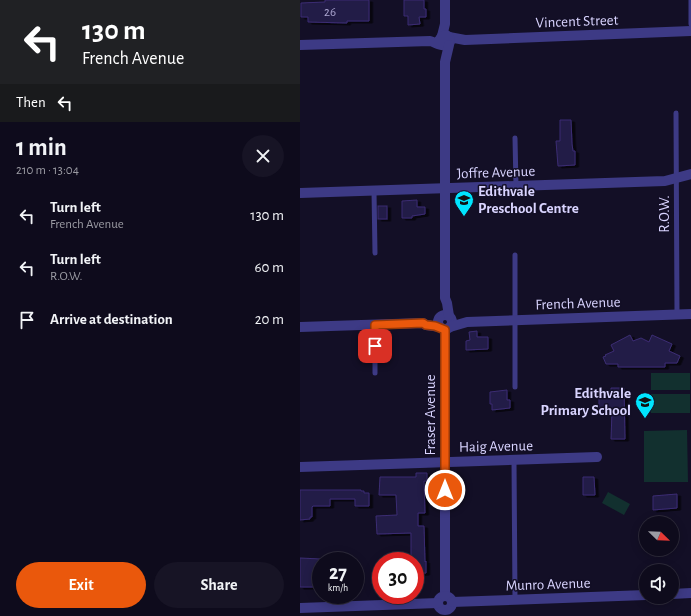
<!DOCTYPE html>
<meta charset="utf-8">
<style>
:root{--surface:#0e0b1c;--page:#171425;--text:#f1f3f6;--muted:#9b9ba3;--line:#2e2b3b;--accent:#ea580c}
body{margin:0;font-family:"Alegreya Sans",sans-serif;background:var(--page);color:var(--text);height:100vh;display:flex;flex-direction:column;font-size:15px;white-space:nowrap}
*{box-sizing:border-box;margin:0}
p{font-size:13px;color:var(--muted)}
.icon{flex:none;width:22px;height:22px;fill:none;stroke:currentColor;stroke-width:2;stroke-linecap:round;stroke-linejoin:round}
.map{position:relative;flex:1;overflow:hidden}
.sheet{display:flex;flex-direction:column;background:var(--surface);width:300px}
.sheet>*{flex:none}
.banner{background:#202124;color:#fff;overflow:hidden}
.needle{width:26px;rotate:113deg}
.fabs{position:absolute;left:339px;top:516px;display:grid;gap:8px}
.fabs a{display:grid;place-items:center;width:40px;height:40px;border-radius:50%;background:var(--surface);box-shadow:0 2px 10px #0003,0 0 0 1px var(--line);font-size:20px}
.speed{position:absolute;left:12px;top:552px;display:flex;gap:8px;font-size:20px;font-weight:700;text-align:center}
.speed>*{display:grid;place-content:center;width:52px;height:52px;border-radius:50%;background:var(--surface);box-shadow:0 2px 10px #0003,0 0 0 1px var(--line);line-height:1}
.speed small{font-size:10px;font-weight:400}
.speed .limit{border:6px solid #d22;background:#fff;color:#111}
.pin{position:absolute;display:grid;place-items:center;width:34px;height:34px;color:#fff;margin:-17px;border-radius:8px;box-shadow:0 2px 6px #0006}
.me{position:absolute;width:44px;margin:-22px;rotate:0deg;stroke-linejoin:round;filter:drop-shadow(0 0 3px #0008)}
.turn{display:flex;align-items:center;gap:14px;height:84px;padding:0 16px;font-size:18px}
.turn .icon{width:52px;height:52px;stroke-width:2.5}
.turn b{display:block;font-size:28px;line-height:34px}
.then{display:flex;align-items:center;height:38px;padding:0 16px;background:#0003;gap:8px;font-size:15px}
.round{display:grid;place-items:center;flex:none;width:42px;height:42px;border-radius:21px;background:var(--page)}
.overview{display:flex;align-items:center;justify-content:space-between;height:68px;padding:0 16px}
h1{font-size:24px;font-weight:600;line-height:30px}
.action{display:flex;gap:8px;margin-top:auto;padding:8px 16px}
.action a{flex:1;height:46px;border-radius:24px;background:var(--accent);color:#fff;font-size:16px;font-weight:600;line-height:46px;text-align:center}
.action a+a{background:var(--page);color:var(--text)}
ul{padding:0;list-style:none}
li{display:flex;align-items:center;gap:12px;height:52px;padding:0 16px}
li div{flex:1}
li b{display:block;font-size:15px}
li em{font-style:normal}
main{display:flex;flex:1;min-height:0}
.map>svg:first-child{display:block}
.green{fill:#12302f}
.building{fill:#241b47;stroke:#3b2d73;filter:url(#shadow)}
.lines{fill:none;stroke-linecap:round;stroke-linejoin:round}
.service{stroke:#3d3a85;stroke-width:5}
.minor{stroke:#3d3a85;stroke-width:10}
.route-casing{stroke:#983908;stroke-width:10}
.route{stroke:#ea580c;stroke-width:7}
.labels{text-anchor:middle;stroke-width:3;stroke-linejoin:round;paint-order:stroke}
.number-label{font-size:13px;fill:#aca6d1}
.street-label{font-size:15px;fill:#d9d4ff;stroke:#130f26}
.poi-label{font-size:15px;font-weight:bold;fill:#d9d4ff;stroke:#130f26;text-anchor:start}
</style>
<main>
<section class="sheet">
<div class="banner">
<div class="turn"><svg class="icon" aria-label="left" viewBox="0 0 24 24"><path d="M17 20v-9H6M10 6l-5 5 5 5"/></svg><div><b>130 m</b>French Avenue</div></div>
<div class="then">Then<svg class="icon" aria-label="left" viewBox="0 0 24 24"><path d="M17 20v-9H6M10 6l-5 5 5 5"/></svg></div>
</div>
<div class="overview"><div><h1>1 min</h1><p>210 m · 13:04</p></div><a class="round"><svg class="icon" aria-label="close" viewBox="0 0 24 24"><path d="M6 6l12 12M18 6L6 18"/></svg></a></div>
<ul>
<li><svg class="icon" aria-label="left" viewBox="0 0 24 24"><path d="M17 20v-9H6M10 6l-5 5 5 5"/></svg><div><b>Turn left</b><p>French Avenue</p></div><em>130 m</em></li>
<li><svg class="icon" aria-label="left" viewBox="0 0 24 24"><path d="M17 20v-9H6M10 6l-5 5 5 5"/></svg><div><b>Turn left</b><p>R.O.W.</p></div><em>60 m</em></li>
<li><svg class="icon" aria-label="arrive" viewBox="0 0 24 24"><path d="M6 21V4h12l-3 4 3 4H6"/></svg><div><b>Arrive at destination</b></div><em>20 m</em></li>
</ul>
<div class="action"><a>Exit</a><a>Share</a></div>
</section>
<div class="map">
<svg width="391" height="616" viewBox="0 0 391 616">
<defs>
<filter id="shadow"><feDropShadow dx="3.5" dy="2" stdDeviation="0" flood-color="#0009"/></filter>
</defs>
<rect width="100%" height="100%" fill="#130f26"/>
<!-- green -->
<g class="green">
<rect x="351" y="373" width="39" height="17"/>
<rect x="351" y="394" width="39" height="19"/>
<polygon points="387,430 388,482 344,482 344,431"/>
<polygon points="308,492 330,504 324,515 302,503"/>
</g>
<!-- building -->
<g class="building">
<polygon points="25,0 69,0 69,21 47,21 47,23 8,22 8,17 1,17 1,3 25,2"/>
<polygon points="104,0 124,0 124,9 126,9 126,17 119,17 120,24 108,25 108,16 104,16"/>
<polygon points="260,120 271,120 272,144 273,151 275,151 275,165 258,166 256,141 260,141"/>
<polygon points="117,200 117,207 125,207 125,214 112,216 112,218 102,218 102,201"/>
<rect x="78" y="206" width="9" height="13"/>
<polygon points="177,331 177,337 188,337 188,349 166,350 166,341 170,340 169,332"/>
<polygon points="330,335 333,341 341,338 349,342 352,335 372,344 369,351 380,356 377,363 365,363 365,367 318,367 318,364 306,364 303,357 306,356 305,355 314,351 311,345"/>
<polygon points="311,388 324,388 325,439 311,439 312,412 299,412 299,391 311,391"/>
<polygon points="207,390 207,400 210,400 210,408 192,410 192,404 190,404 190,392"/>
<polygon points="116,473 127,473 127,481 124,481 125,513 118,513 118,526 124,526 125,562 126,561 126,573 115,574 115,561 111,561 111,533 77,534 76,516 97,515 96,495 79,495 80,477 116,477"/>
<polygon points="283,477 294,477 295,495 283,495"/>
<polygon points="0,490 61,490 61,491 64,491 64,493 69,493 69,506 55,506 55,499 30,499 30,506 13,506 12,507 12,517 10,517 10,519 0,520"/>
<polygon points="377,494 377,508 353,510 353,496"/>
<polygon points="0,558 21,559 21,587 0,587"/>
</g>
<g class="lines">
<!-- service -->
<g class="service">
<polyline points="391,0 391,24"/>
<polyline points="376,113 377,314"/>
<polyline points="215,138 216,186"/>
<polyline points="74,191 75,253"/>
<polyline points="215,255 215,387"/>
<polyline points="75,325 75,373"/>
<polyline points="214,460 215,600"/>
</g>
<!-- minor -->
<g class="minor">
<polyline points="142,36 145,24 145,0"/>
<polyline points="149,37 165,40 391,31"/>
<path d="M0,45L130,41C137,43 145,49 150,42L149,37L146,35L142,36L140,39V44"/>
<polyline points="0,193 365,181 391,174"/>
<circle cx="145" cy="322" r="7"/>
<polyline points="149,316 147,303 145,298 145,62 149,45"/>
<polyline points="0,327 123,323 126,325 140,327"/>
<polyline points="150,327 167,322 391,314"/>
<polyline points="145,329 145,596"/>
<polyline points="0,467 297,457"/>
<polyline points="372,594 391,593"/>
<circle cx="145" cy="603" r="7"/>
<polyline points="152,602 346,595"/>
<polyline points="0,608 138,603"/>
</g>
</g>
<g class="lines">
<!-- route casing -->
<g class="route-casing">
<polyline id="route" points="75,346 75,325 123,323 126,325 135,326 145,330 145,490"/>
</g>
<!-- route -->
<use href="#route" class="route"/>
</g>
<!-- icons -->
<defs>
<g id="school-pin" transform="scale(1)"><path d="M0 17L-7.5 6A9.5 9.5 0 1 1 7.5 6Z" fill="#00e5ff" stroke="#130f26"/><path d="M0-5L7-2L0 1L-7-2ZM-4 1L0 2.5L4 1V4Q0 6-4 4Z" fill="#111"/></g>
</defs>
<g fill-rule="evenodd">
<use href="#school-pin" x="164" y="200"/>
<use href="#school-pin" x="345" y="402"/>
</g>
<g class="labels">
<!-- number labels -->
<g class="number-label">
<text x="30" y="16">26</text>
</g>
<!-- street labels -->
<g class="street-label">
<text transform="translate(277 21) rotate(-2)" y="5">Vincent Street</text>
<text transform="translate(196 172) rotate(-2)" y="5">Joffre Avenue</text>
<text transform="translate(364 214) rotate(-90)" y="5">R.O.W.</text>
<text transform="translate(278 303) rotate(-2)" y="5">French Avenue</text>
<text transform="translate(130 415) rotate(-90)" y="5">Fraser Avenue</text>
<text transform="translate(196 446) rotate(-1)" y="5">Haig Avenue</text>
<text transform="translate(248 584) rotate(-2)" y="5">Munro Avenue</text>
</g>
<!-- poi labels -->
<g class="poi-label">
<text x="178" y="196">Edithvale<tspan x="178" dy="17">Preschool Centre</tspan></text>
<text x="331" y="398" text-anchor="end">Edithvale<tspan x="331" dy="17">Primary School</tspan></text>
</g>
</g>
</svg>
<div class="fabs">
<a><svg class="needle" viewBox="-14 -14 28 28"><path d="M0-13l5 13h-10z" fill="#e53935"/><path d="M0 13l5-13h-10z" fill="#9b9ba3"/></svg></a>
<a><svg class="icon" aria-label="sound" viewBox="0 0 24 24"><path d="M4 9h4l5-4v14l-5-4H4zM17 9q2 3 0 6"/></svg></a>
</div>
<div class="speed"><div>27<small>km/h</small></div><div class="limit">30</div></div>
<div class="pin" style="left:75px;top:346px;background:#d93025"><svg class="icon" aria-label="arrive" viewBox="0 0 24 24"><path d="M6 21V4h12l-3 4 3 4H6"/></svg></div>
<svg class="me" style="left:145px;top:490px" viewBox="-20 -20 40 40"><circle r="17" fill="#ea580c" stroke="#fff" stroke-width="3"/><path d="M0-11L8 9 0 5-8 9z" fill="#fff"/></svg>
</div>
</main>
